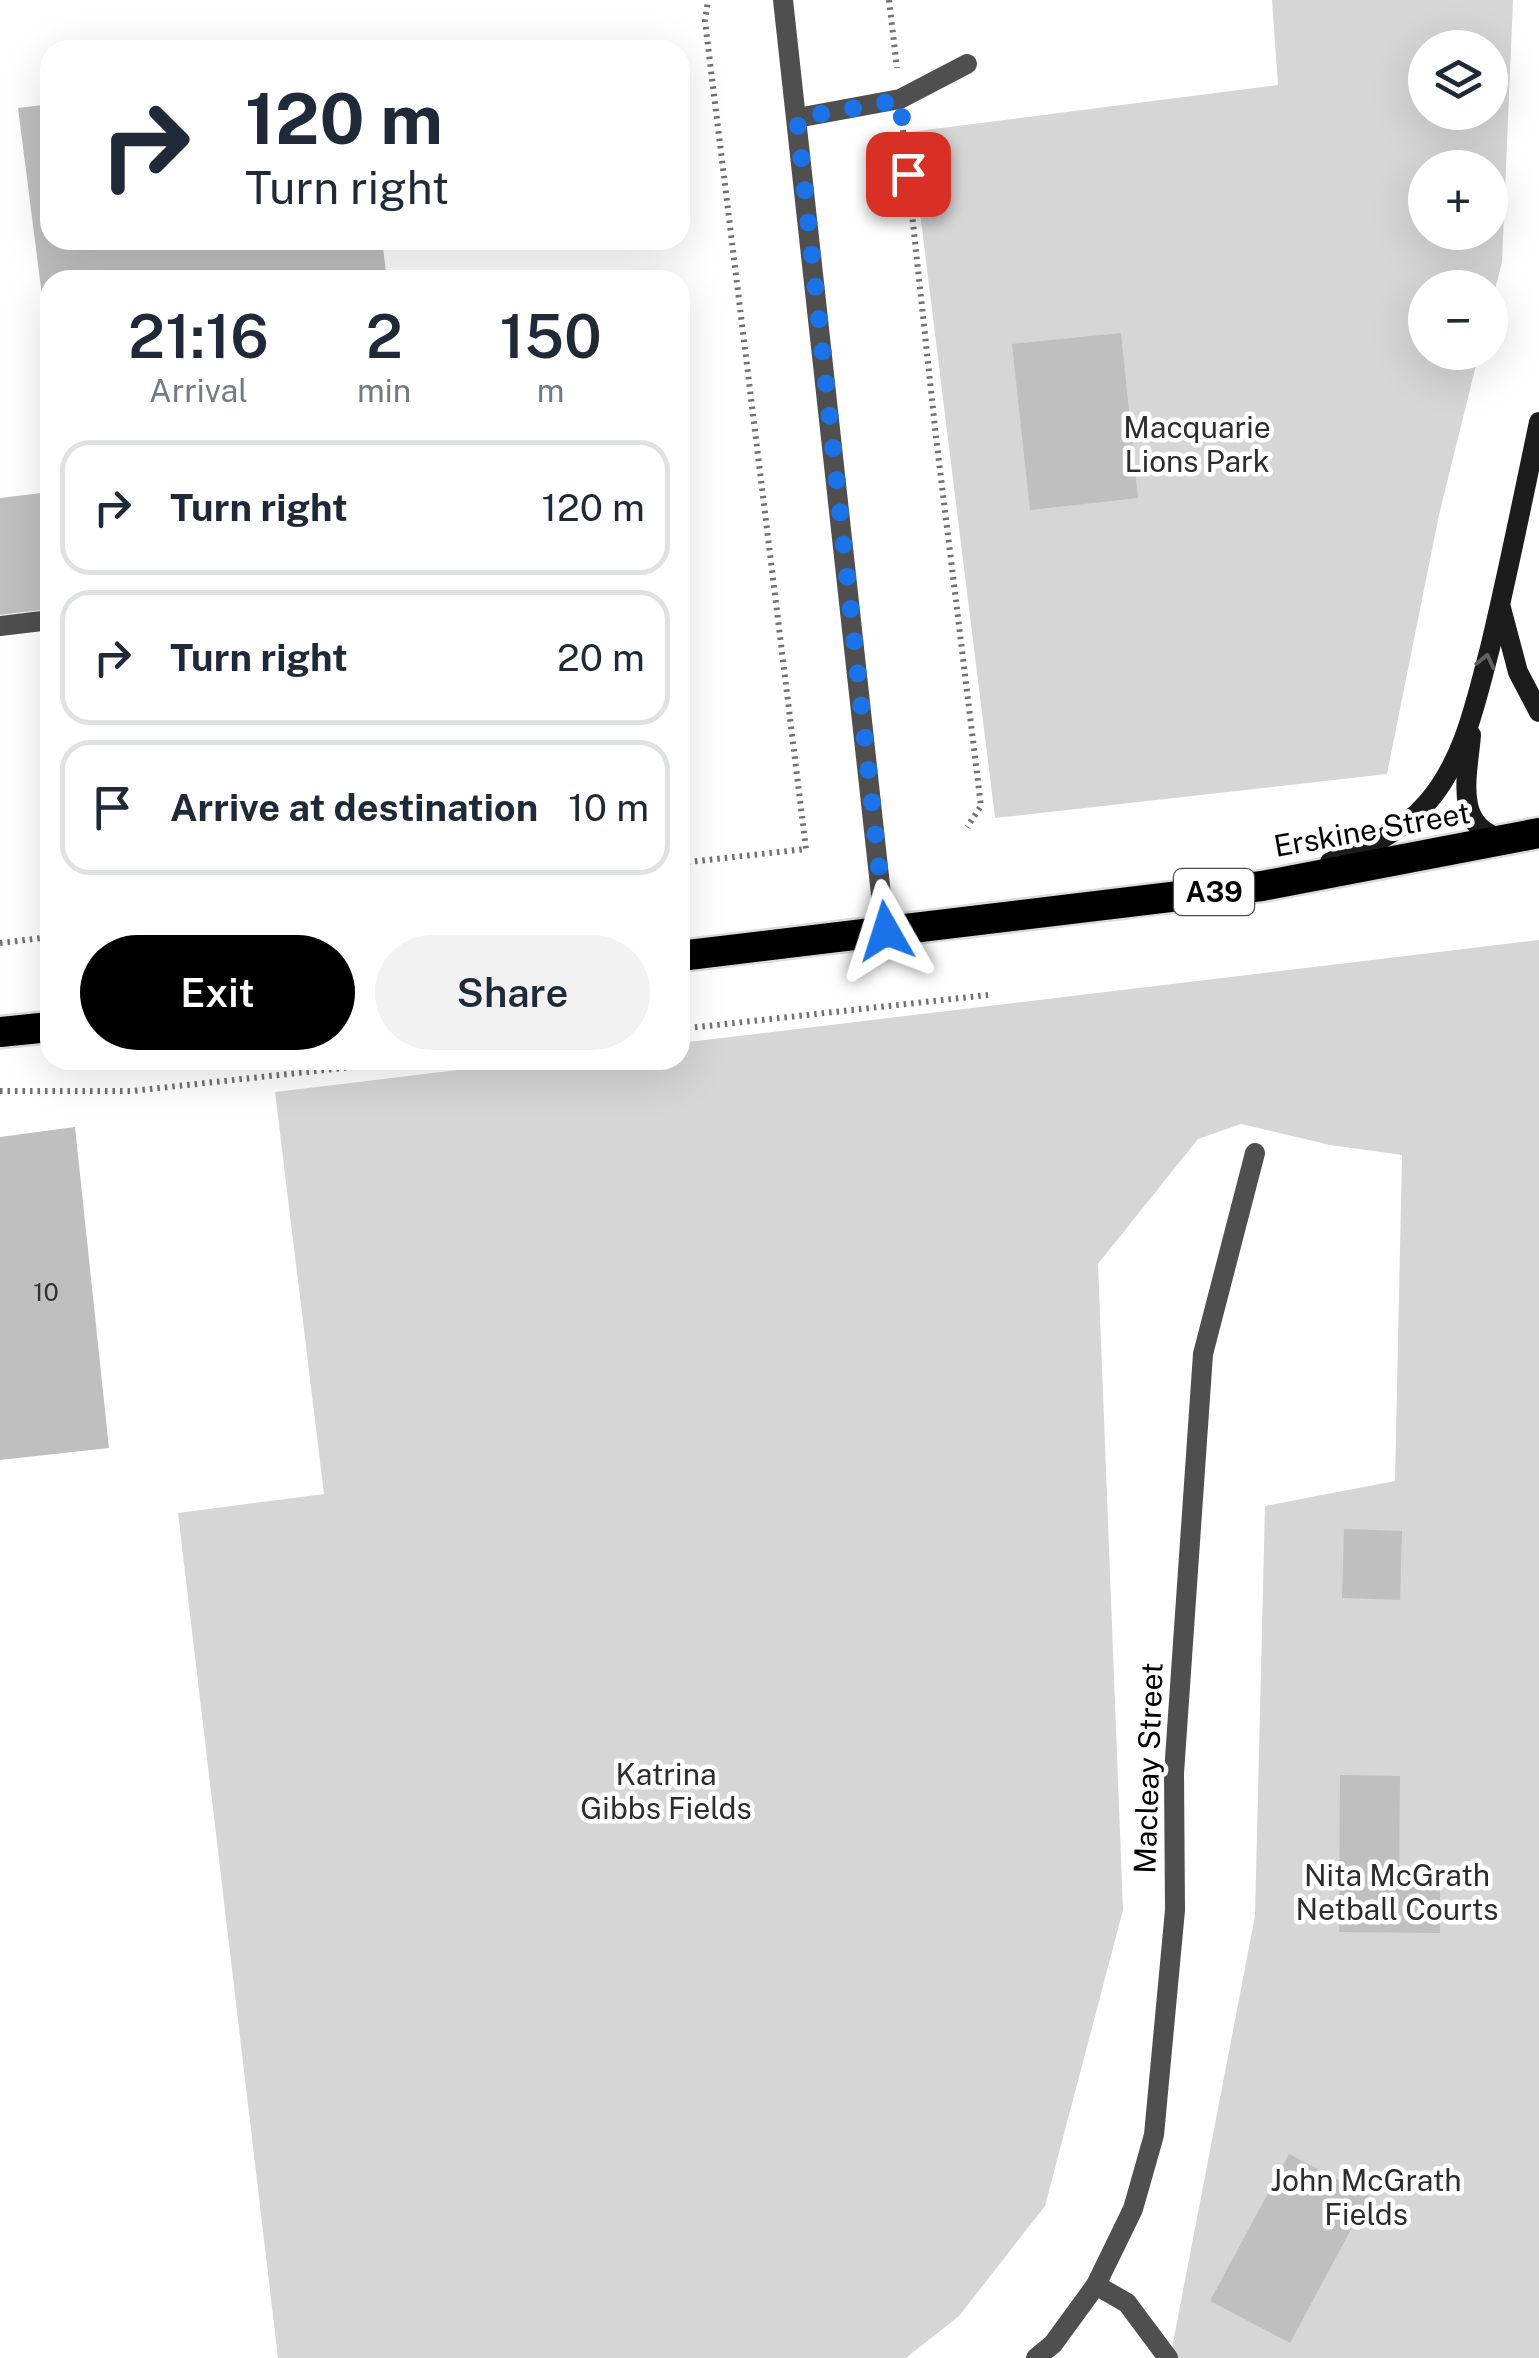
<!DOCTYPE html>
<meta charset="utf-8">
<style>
:root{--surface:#fff;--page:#f2f2f3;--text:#1f2937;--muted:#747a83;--line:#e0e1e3;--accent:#000}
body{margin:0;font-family:"Public Sans",sans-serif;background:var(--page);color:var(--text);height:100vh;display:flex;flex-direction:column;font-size:38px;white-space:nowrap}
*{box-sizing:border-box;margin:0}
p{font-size:32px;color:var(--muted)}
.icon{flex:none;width:55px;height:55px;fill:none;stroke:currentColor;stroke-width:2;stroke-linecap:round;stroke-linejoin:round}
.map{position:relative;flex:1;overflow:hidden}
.sheet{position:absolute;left:40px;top:270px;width:650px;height:800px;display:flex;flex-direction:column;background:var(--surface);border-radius:30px;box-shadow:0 10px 40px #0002}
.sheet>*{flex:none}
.top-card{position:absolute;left:40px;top:40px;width:650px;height:210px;border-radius:30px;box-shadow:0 10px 40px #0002;background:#fff;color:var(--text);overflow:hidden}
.buttons{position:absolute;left:1408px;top:30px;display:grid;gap:20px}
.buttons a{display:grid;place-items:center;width:100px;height:100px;border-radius:50%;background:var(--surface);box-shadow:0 10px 40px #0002;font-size:50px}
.pin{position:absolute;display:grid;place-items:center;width:85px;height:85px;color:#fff;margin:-42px;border-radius:20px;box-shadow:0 5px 15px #0006}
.me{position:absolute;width:110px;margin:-55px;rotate:354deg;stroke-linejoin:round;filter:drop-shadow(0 0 8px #0008)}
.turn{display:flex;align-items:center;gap:35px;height:210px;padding:0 40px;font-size:45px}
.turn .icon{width:130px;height:130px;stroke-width:2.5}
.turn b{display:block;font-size:70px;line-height:85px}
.eta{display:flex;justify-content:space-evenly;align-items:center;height:170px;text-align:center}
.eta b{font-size:60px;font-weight:600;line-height:70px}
.cta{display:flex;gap:20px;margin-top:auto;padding:20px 40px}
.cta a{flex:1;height:115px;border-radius:60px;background:var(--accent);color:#fff;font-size:40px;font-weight:600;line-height:115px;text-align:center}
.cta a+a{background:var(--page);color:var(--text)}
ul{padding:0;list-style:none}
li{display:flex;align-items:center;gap:30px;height:135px;margin:0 20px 15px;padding:0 20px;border:5px solid var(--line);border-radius:30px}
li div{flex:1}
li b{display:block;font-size:38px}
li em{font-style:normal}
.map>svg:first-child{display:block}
.green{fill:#d6d6d6;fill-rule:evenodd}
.building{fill:#bfbfbf}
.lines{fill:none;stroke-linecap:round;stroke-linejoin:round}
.highway-casing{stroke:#dbdbdb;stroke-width:35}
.path{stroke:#717171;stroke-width:6;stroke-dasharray:2.5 5;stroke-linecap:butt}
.lane{stroke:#4f4f4f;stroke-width:20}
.street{stroke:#4f4f4f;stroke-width:20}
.secondary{stroke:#1c1c1c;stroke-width:20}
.highway{stroke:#000;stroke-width:30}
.oneway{stroke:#606060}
.route{stroke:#1a73e8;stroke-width:18;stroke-dasharray:0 32.4}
.labels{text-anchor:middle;stroke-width:9;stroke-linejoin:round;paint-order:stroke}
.number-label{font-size:25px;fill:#303030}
.shield{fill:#fff;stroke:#4c4c4c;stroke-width:2.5}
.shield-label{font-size:28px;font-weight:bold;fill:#000}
.park-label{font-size:30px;fill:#2d2d2d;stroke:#fff}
.street-label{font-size:30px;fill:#000;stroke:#fff}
</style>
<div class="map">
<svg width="1539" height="2358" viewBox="0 0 1539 2358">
<rect width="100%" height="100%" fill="#fff"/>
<!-- green -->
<g class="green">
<path d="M1272,0H1513L1502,262L1490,309V288H1425V352L1479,353L1439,515L1387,774L995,818L910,132L1278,85ZM1425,48H1490V112H1425ZM1425,168H1490V232H1425Z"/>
<polygon points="1539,940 1539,2358 1174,2358 1172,2348 1255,1916 1265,1506 1395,1481 1402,1155 1330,1145 1241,1124 1198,1139 1098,1264 1123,1910 1045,2206 959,2316 906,2358 278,2358 178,1513 324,1494 275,1092 541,1060 680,1060 680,1043"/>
</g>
<!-- building -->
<g class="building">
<polygon points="50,104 50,240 382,240 387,280 50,280 48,343 18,108"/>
<polygon points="1121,333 1138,498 1030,510 1012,344"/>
<polygon points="50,492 50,609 0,615 0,498"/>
<polygon points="75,1127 109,1448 0,1460 0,1137"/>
<polygon points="1344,1529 1402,1531 1400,1600 1342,1598"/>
<polygon points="1340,1775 1400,1776 1399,1884 1440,1884 1440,1933 1339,1932"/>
<polygon points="1289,2154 1369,2196 1290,2343 1210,2301"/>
</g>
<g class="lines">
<!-- highway casing -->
<g class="highway-casing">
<g id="highway">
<polyline points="680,956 1262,886 1539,833"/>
<polyline points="0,1032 50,1027"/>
</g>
</g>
<!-- path -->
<g class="path">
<polyline points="889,0 897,68"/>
<polyline points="903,130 936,437 981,806 967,827"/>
<polyline points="680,863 806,849 705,21 708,0"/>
<polyline points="0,943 50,937"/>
<polyline points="680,1029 988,995"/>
<polyline points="0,1091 132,1091 417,1060"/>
</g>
<!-- lane -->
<g class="lane">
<polyline points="797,118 900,99 967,64"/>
<polyline points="0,626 50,620"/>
<polyline points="1096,2285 1127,2303 1168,2358"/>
</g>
<!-- street -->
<g class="street">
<polyline points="783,0 885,931"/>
<polyline points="1036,2358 1053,2344 1096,2285 1133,2209 1154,2135 1175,1910 1174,1773 1203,1354 1255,1153"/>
</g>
<!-- secondary -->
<g class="secondary">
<polyline points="1501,608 1518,672 1539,712"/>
<path d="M1471,735C1468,773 1453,826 1500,838"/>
<path d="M1330,862C1366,848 1401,833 1427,803C1464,761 1476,701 1490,648C1508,573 1523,498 1539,422"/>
</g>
<!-- highway -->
<use href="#highway" class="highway"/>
</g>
<!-- one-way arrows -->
<defs><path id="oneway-chevron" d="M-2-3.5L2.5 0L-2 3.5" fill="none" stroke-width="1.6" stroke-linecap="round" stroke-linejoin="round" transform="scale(2.5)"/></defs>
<use class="oneway" href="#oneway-chevron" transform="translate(1486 661) rotate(-76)"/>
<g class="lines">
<!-- route -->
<polyline class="route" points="886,931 797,118 900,100 908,174"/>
</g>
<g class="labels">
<!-- number labels -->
<g class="number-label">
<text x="46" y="1301">10</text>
</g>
<!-- shield labels -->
<rect class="shield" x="1174" y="869" width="80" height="46" rx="8"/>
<g class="shield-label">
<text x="1214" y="902">A39</text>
</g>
<!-- park labels -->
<g class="park-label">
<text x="1197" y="438">Macquarie<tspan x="1197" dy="34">Lions Park</tspan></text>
<text x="666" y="1785">Katrina<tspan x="666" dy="34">Gibbs Fields</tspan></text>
<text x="1397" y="1886">Nita McGrath<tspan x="1397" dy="34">Netball Courts</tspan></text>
<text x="1366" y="2191">John McGrath<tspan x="1366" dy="34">Fields</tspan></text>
</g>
<!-- street labels -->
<g class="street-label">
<text transform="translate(1372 830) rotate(-10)" y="10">Erskine Street</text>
<text transform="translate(1149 1768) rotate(-88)" y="10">Macleay Street</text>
</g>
</g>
</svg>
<div class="buttons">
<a><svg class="icon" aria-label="layers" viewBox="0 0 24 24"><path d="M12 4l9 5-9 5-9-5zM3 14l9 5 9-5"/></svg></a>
<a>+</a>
<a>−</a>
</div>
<div class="pin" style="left:908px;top:174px;background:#d93025"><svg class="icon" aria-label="arrive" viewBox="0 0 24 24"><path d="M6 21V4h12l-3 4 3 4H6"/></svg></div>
<svg class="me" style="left:886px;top:931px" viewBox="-20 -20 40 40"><path d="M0-17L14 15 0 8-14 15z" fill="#1a73e8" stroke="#fff" stroke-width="4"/></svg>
<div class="top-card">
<div class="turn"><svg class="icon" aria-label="right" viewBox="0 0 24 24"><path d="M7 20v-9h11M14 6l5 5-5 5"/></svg><div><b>120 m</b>Turn right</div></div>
</div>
<section class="sheet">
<div class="eta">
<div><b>21:16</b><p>Arrival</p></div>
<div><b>2</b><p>min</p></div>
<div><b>150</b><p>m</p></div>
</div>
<ul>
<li><svg class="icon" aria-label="right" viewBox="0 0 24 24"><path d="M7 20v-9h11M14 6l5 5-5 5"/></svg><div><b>Turn right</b></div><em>120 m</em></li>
<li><svg class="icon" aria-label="right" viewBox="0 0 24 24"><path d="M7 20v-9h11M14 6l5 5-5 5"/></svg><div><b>Turn right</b></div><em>20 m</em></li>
<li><svg class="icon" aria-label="arrive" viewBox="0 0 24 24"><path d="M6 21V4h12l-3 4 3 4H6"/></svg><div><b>Arrive at destination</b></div><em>10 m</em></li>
</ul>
<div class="cta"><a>Exit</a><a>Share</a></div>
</section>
</div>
